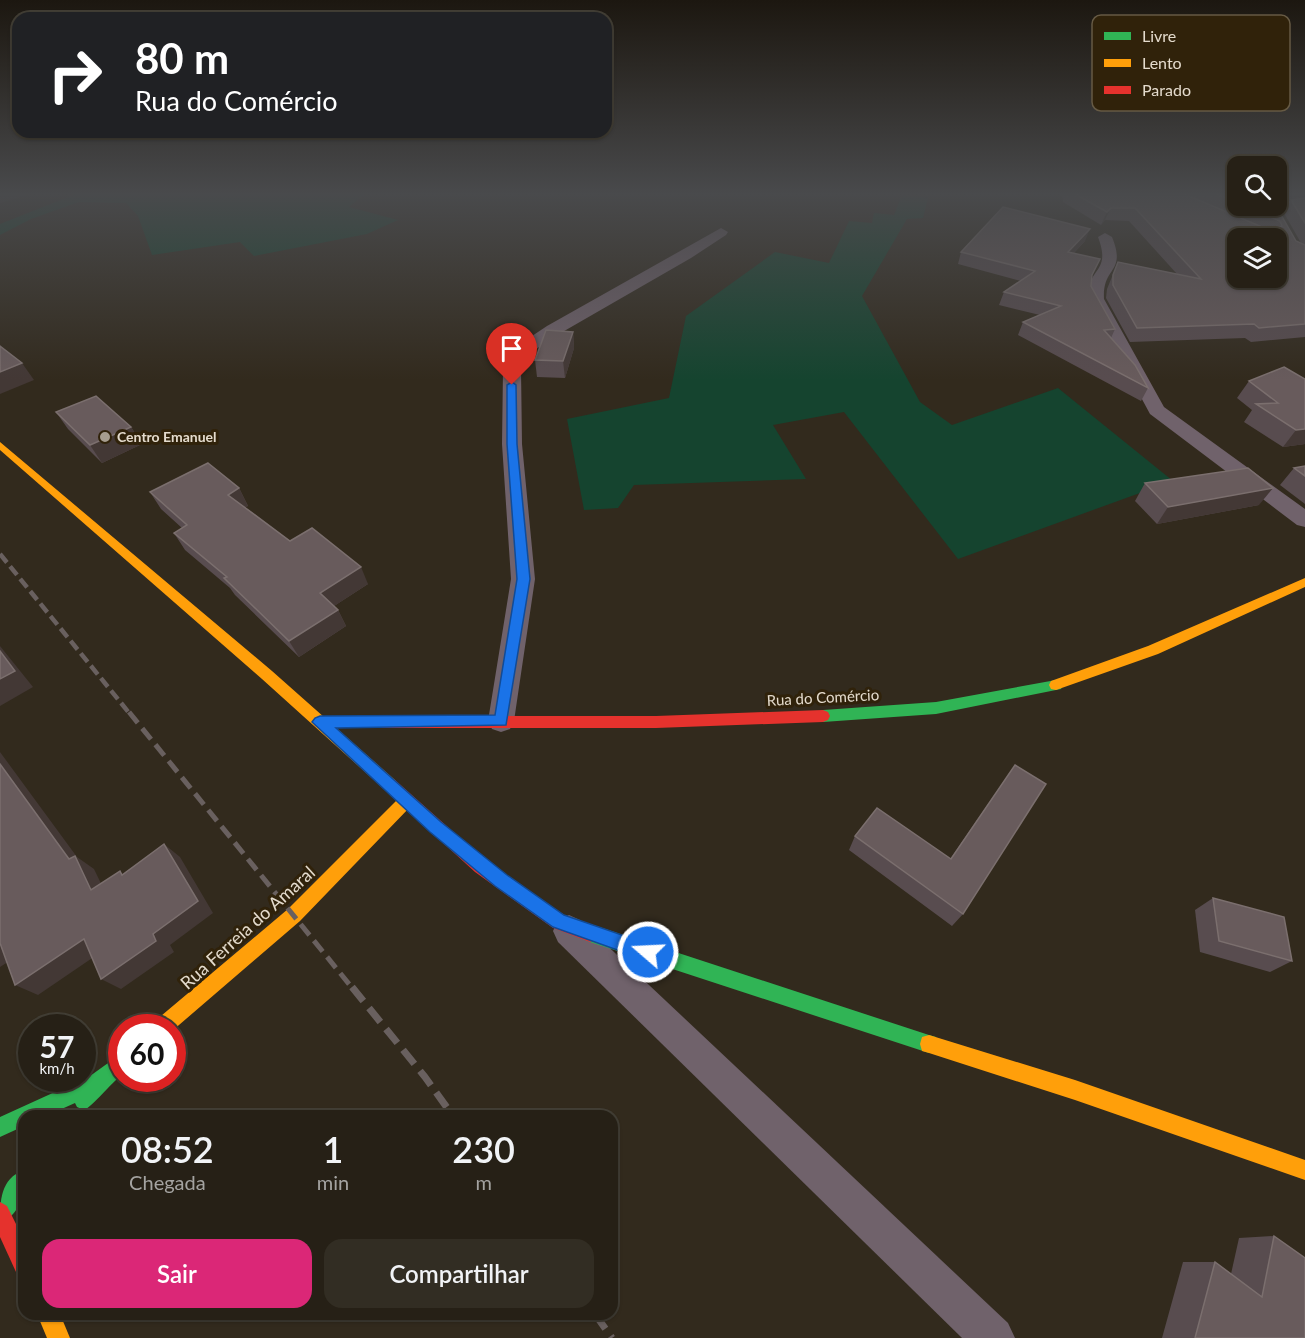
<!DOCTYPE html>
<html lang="pt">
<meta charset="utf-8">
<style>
:root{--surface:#262016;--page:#322d23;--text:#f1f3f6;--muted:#a4a3a1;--line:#423e35;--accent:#db2777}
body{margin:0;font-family:Lato,sans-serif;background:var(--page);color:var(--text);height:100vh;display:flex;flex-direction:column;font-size:22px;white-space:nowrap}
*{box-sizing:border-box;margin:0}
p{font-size:20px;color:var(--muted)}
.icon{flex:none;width:33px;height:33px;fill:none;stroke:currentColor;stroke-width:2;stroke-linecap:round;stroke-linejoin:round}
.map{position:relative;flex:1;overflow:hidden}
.panel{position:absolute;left:18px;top:1110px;width:600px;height:210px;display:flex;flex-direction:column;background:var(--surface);border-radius:18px;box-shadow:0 2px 4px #0004,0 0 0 2px var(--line)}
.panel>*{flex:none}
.banner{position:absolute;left:12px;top:12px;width:600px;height:126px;border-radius:18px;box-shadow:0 2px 4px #0004,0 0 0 2px var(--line);background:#202124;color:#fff;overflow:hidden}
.fabs{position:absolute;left:1227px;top:156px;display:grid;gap:12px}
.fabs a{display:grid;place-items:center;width:60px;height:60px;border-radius:12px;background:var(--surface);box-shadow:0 2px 4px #0004,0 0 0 2px var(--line);font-size:30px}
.speed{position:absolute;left:18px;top:1014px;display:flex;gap:12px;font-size:30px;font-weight:700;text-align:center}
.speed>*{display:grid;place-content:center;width:78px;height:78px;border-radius:50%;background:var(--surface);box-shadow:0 2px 4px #0004,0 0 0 2px var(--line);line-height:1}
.speed small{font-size:15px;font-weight:400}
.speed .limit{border:9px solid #d22;background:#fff;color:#111}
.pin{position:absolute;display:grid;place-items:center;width:51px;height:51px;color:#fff;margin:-62px -26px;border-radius:50% 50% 50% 0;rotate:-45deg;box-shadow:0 0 6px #0007}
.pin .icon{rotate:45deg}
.me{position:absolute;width:66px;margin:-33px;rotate:289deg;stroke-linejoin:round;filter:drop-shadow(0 0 4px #0008)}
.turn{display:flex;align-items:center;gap:21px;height:126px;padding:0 24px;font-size:27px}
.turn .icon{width:78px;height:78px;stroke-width:2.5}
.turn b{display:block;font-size:42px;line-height:51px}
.eta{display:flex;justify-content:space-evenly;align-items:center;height:102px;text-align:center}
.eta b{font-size:36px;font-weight:600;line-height:42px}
.button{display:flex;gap:12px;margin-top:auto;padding:12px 24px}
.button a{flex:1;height:69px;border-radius:18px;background:var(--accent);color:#fff;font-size:24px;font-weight:600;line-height:69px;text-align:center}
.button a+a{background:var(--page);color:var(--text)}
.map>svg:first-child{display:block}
.green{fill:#15442f}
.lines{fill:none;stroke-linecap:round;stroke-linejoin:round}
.street{fill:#70626b;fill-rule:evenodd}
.fast{fill:#30b455;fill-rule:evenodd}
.slow{fill:#ff9f0a;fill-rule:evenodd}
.jam{fill:#e5322d;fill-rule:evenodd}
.rail-far2{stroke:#69605f;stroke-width:4.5;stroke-dasharray:11 5;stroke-linecap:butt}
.rail-far1{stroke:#69605f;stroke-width:5;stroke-dasharray:14 7;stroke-linecap:butt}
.rail{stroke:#69605f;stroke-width:7;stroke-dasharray:18 9;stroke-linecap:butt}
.wall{fill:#584c4f}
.shaded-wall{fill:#433835}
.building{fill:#685b5c;stroke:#7b6f6e;stroke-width:1.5;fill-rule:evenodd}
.route{fill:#1a73e8;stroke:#114b97;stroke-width:1.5}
.poi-dot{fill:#a69d8f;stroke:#30220a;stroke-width:2}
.labels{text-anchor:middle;stroke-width:6;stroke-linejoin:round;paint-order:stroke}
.far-poi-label{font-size:14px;font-weight:bold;fill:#e4dbcd;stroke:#30220a;text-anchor:start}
.street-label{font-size:15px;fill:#e4dbcd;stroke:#30220a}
.near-street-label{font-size:18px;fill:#e4dbcd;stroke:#30220a}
.key{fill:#30220a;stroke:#665a44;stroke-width:1.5}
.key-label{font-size:16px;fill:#e4dbcd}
</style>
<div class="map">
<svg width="1305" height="1338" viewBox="0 0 1305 1338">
<rect width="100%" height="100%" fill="#322a1d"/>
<!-- green -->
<g class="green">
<polygon points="78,193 365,193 349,207 398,220 367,234 254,256 240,242 152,255 138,216 126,203 79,202 31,219 0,235 0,224"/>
<polygon points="902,195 928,198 923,218 907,219 862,296 920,402 952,425 1058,388 1173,481 958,559 844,412 773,425 806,479 634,485 618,508 584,510 567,419 669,398 686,316 775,252 829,263 849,221 872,223 874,213 894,215"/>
</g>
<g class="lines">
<!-- street -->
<g class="street">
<polygon points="1305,199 1305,207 1272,212 1265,208 1267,206 1276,206 1276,203"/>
<polygon points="721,228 728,232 726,235 691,258 559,334 530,353 521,369 522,444 535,579 514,721 510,729 501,732 492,729 488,721 511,579 502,444 503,369 517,346 547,326"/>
<path d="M1105,233L1112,237C1127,274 1102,266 1104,299L1164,407L1305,509V527L1297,525L1150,414L1088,299C1087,266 1112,274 1098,237Z"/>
<polygon points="569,915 580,920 1008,1323 1015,1338 962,1338 558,942 553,931 558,920"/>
</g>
<!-- fast -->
<g class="fast">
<polygon points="1056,680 1061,681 1063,685 1061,689 936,714 823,722 818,720 816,716 818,712 823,710 936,702"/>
<polygon points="590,924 929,1035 936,1037 938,1044 936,1051 929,1053 590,942 584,939 581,933 584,927"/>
<path d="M122,1053V1075C111,1083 93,1106 84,1110L77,1107L75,1103L46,1116H24V1126L0,1137V1117L90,1076Z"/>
<path d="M24,1170C24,1191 23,1213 0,1223C0,1201 0,1179 24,1170Z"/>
</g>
<!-- slow -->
<g class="slow">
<polygon points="0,442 272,671 395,780 398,785 395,790 390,792 385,790 262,679 0,450"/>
<polygon points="1305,578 1305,587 1158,654 1056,690 1051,689 1049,685 1051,681 1148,646"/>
<polygon points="406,794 411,796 414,801 411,806 300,921 172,1031 172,1028 153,1028 155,1021 288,909 401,796"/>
<polygon points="929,1035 1075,1080 1305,1160 1305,1180 1075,1100 929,1053 922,1051 920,1044 922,1037"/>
<polygon points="37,1314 60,1314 70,1338 47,1338"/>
</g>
<!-- jam -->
<g class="jam">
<polygon points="823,710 828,712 830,716 828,720 823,722 656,728 320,728 315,726 313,722 315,718 320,716 656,716"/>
<polygon points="390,778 395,780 487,862 564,915 596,927 599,933 596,939 590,942 553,928 475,872 385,790 382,785 385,780"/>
<polygon points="0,1202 7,1206 24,1240 24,1275 16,1272 0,1237"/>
</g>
<!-- rail-far2 -->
<polyline class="rail-far2" points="0,554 130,714"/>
<!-- rail-far1 -->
<polyline class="rail-far1" points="129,712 353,989"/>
<!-- rail -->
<g class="rail">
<polyline points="352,987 425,1077 453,1116"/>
<polyline points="595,1314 612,1338"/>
</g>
</g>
<!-- wall -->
<g class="wall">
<polygon points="1062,193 1238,193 1238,206 1276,206 1296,241 1301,243 1284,213 1291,200 1305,198 1305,337 1251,342 1245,338 1130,342 1106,298 1107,289 1118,262 1177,274 1129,221 1105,220 1101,225 1063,202"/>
<polygon points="1085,241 1074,253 1092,275 1091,286 1115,329 1111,338 1148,388 1141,401 1018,335 1023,322 1040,315 999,305 1004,292 1021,281 958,264 961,252"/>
<polygon points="573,332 574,348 565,378 537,377 535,360"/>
<polygon points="1305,379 1305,444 1283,447 1244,422 1252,410 1237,398 1249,381"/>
<polygon points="56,412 131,427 142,444 102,463 68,429"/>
<polygon points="1305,466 1305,504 1280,485 1294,468"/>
<polygon points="1145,483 1259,505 1157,524 1135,501"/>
<polygon points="239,488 248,506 245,507 290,541 368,584 334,606 338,610 346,626 299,657 235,595 230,588 185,550 174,533 182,528 161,509 150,492"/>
<polygon points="1015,765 963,914 952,926 849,850 855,836 950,859"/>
<polygon points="1213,898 1292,961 1270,972 1200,952 1195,910"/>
<polygon points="1274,1236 1305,1338 1162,1338 1183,1262 1215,1262 1231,1274 1239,1238"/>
</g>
<!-- shaded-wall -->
<g class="shaded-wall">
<polygon points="4,193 34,193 0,203 0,194"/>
<polygon points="1276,193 1305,193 1305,198 1276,202"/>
<polygon points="1111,208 1105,220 1101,225 1107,212"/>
<polygon points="1090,229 1085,241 1063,264 1068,252"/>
<polygon points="573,332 574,348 565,378 563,361"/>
<polygon points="22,363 34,380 0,394 0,372"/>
<polygon points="131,427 142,444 102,463 90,445"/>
<polygon points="1305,429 1305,444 1283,447 1296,430"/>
<polygon points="239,488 248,506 237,512 228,495"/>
<polygon points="1273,488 1259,505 1157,524 1168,507"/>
<polygon points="361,567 368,584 328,610 320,593"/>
<polygon points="338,610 346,626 299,657 289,641"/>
<polygon points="0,646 33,687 0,706"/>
<polygon points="0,752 77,857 94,869 110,902 91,890 0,764"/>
<polygon points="164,844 180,857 213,913 170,945 174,952 121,989 101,979"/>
<polygon points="84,939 104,950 38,995 15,985"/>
<polygon points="0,942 22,953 0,967"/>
</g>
<!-- building -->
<g class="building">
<path d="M1073,193H1182L1262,227H1280L1282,226L1280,221L1244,206H1276L1296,241L1305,245V324L1259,328L1254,324L1137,328L1113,285V275L1118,262L1201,279L1135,208H1111L1107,212ZM1238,238H1276V278H1238Z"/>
<polygon points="1215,193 1238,193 1238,203"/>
<polygon points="1305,198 1305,223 1291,200"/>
<polygon points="1003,207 1090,229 1068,252 1100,259 1092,275 1091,286 1115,329 1104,330 1135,365 1148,388 1023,322 1061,306 1004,292 1035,271 961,252"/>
<polygon points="546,330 573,332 563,361 535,360"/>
<polygon points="0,346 22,363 0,372"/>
<polygon points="1284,367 1305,379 1305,429 1296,430 1256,404 1278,403 1249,381"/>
<polygon points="96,396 131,427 90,445 56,412"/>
<polygon points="208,463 239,488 228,495 290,541 312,528 361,567 320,593 338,610 289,641 224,578 227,577 174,533 187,525 150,492"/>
<polygon points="1305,466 1305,476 1294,468"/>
<polygon points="1248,468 1273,488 1168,507 1145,483"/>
<polygon points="0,651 15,671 0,679"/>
<polygon points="0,764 69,859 75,856 91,890 120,871 122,875 164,844 198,901 153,934 156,941 101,979 84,939 15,985 0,943"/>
<polygon points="1015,765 1046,784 963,914 855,836 877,808 951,859"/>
<polygon points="1213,898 1284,917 1292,961 1219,941"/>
<polygon points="1274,1236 1305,1258 1305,1338 1195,1338 1215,1262 1262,1297"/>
</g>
<!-- sky -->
<linearGradient id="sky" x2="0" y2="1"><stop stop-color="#1c1710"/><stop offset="0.51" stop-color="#494a4c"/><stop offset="1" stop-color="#494a4c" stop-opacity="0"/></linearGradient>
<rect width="1305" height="380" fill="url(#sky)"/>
<!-- route -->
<polygon class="route" points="512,382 516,385 517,444 530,579 506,725 336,728 441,822 507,875 564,915 654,946 657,952 654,958 648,961 553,927 495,886 430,832 312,722 315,718 320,716 495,715 517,579 507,444 507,385"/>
<!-- markers -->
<circle class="poi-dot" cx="105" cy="437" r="6"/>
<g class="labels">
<!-- far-poi labels -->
<g class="far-poi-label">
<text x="117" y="442">Centro Emanuel</text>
</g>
<!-- street labels -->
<g class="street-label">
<text transform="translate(823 698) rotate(-3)" y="5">Rua do Comércio</text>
</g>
<!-- near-street labels -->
<g class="near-street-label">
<text transform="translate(248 928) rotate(-42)" y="6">Rua Ferreia do Amaral</text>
</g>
</g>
<!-- legend -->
<rect x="1092" y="15" width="198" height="96" rx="9" class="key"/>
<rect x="1104" y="32" width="27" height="8" fill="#30b455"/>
<rect x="1104" y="59" width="27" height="8" fill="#ff9f0a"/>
<rect x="1104" y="86" width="27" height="8" fill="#e5322d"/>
<g class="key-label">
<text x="1142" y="42">Livre</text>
<text x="1142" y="69">Lento</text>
<text x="1142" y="96">Parado</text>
</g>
</svg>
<div class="fabs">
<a><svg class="icon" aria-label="search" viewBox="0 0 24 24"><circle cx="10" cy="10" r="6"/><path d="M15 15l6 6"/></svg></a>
<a><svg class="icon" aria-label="layers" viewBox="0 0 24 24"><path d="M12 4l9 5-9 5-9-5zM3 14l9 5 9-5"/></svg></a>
</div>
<div class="speed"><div>57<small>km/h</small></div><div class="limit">60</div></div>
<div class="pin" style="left:512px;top:385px;background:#d93025"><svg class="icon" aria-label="arrive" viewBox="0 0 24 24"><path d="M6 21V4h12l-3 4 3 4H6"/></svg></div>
<svg class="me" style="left:648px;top:952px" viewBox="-20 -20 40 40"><circle r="17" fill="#1a73e8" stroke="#fff" stroke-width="3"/><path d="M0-11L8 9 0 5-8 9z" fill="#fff"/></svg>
<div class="banner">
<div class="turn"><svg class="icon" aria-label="right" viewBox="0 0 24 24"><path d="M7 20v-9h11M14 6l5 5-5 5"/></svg><div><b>80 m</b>Rua do Comércio</div></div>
</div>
<section class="panel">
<div class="eta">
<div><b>08:52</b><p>Chegada</p></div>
<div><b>1</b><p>min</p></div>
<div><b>230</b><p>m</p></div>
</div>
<div class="button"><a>Sair</a><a>Compartilhar</a></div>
</section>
</div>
